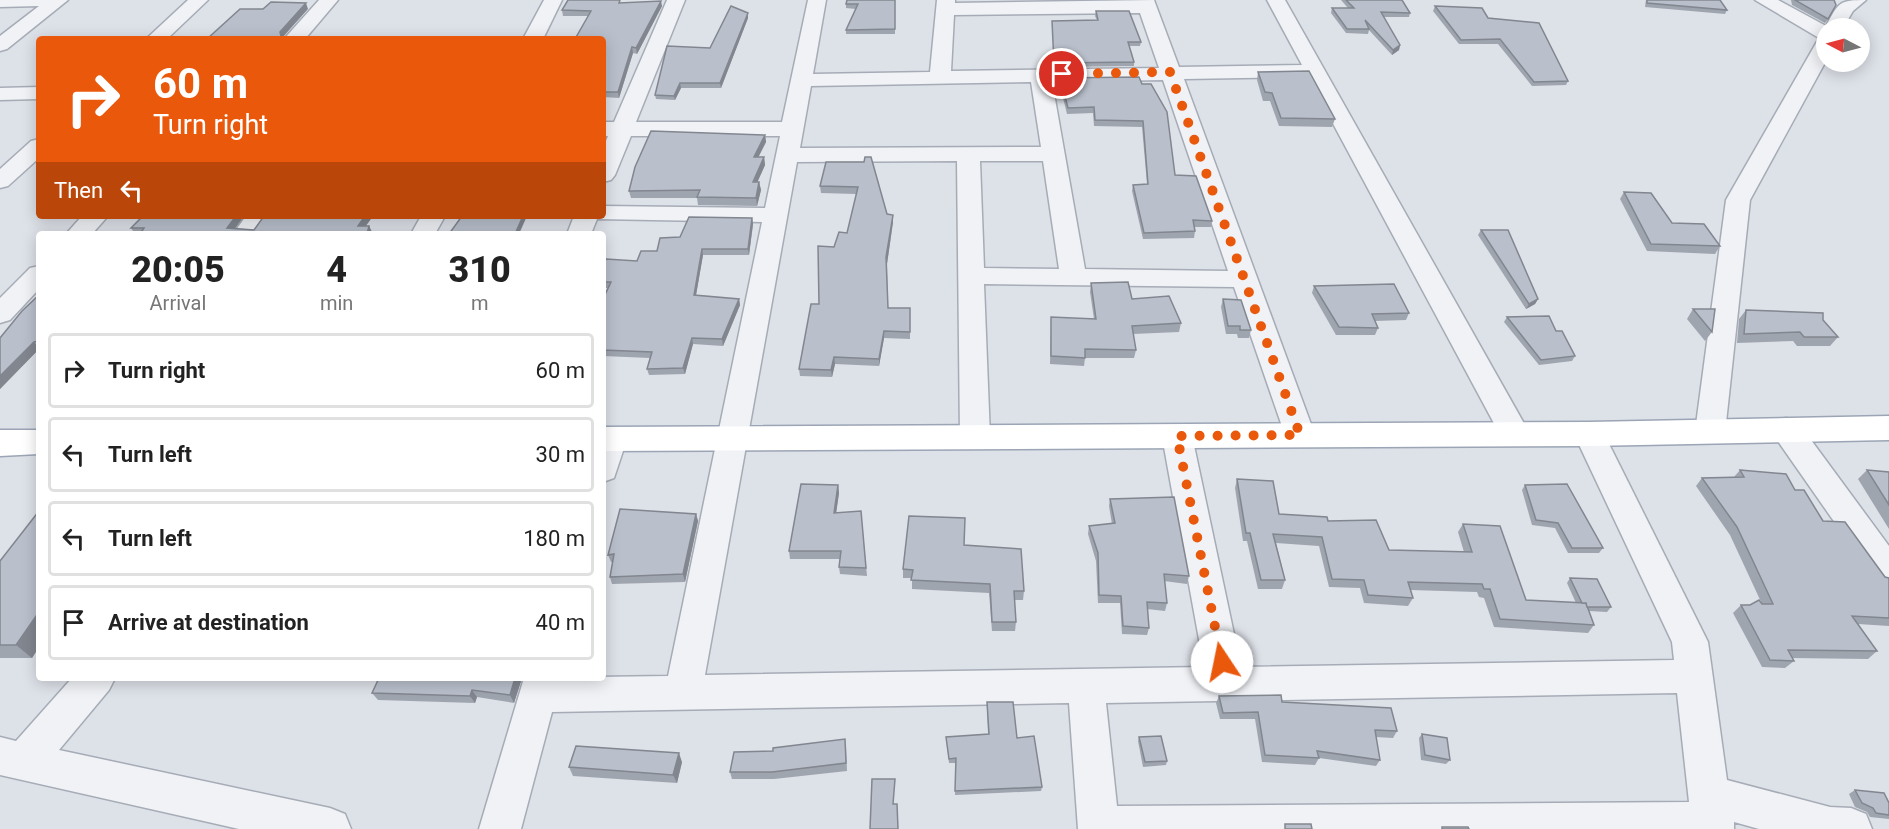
<!DOCTYPE html>
<style>
:root{--surface:#fff;--page:#f6f6f6;--text:#222;--muted:#767676;--line:#e0e0e0}
body{margin:0;font-family:Roboto,sans-serif;background:var(--page);color:var(--text);height:100vh;display:flex;flex-direction:column;font-size:22px;white-space:nowrap}
*{box-sizing:border-box;margin:0}
p{font-size:20px;color:var(--muted)}
.icon{flex:none;width:33px;height:33px;fill:none;stroke:currentColor;stroke-width:2;stroke-linecap:round;stroke-linejoin:round}
.map{position:relative;flex:1;overflow:hidden}
.side{position:absolute;left:36px;top:231px;width:570px;height:450px;display:flex;flex-direction:column;background:var(--surface);border-radius:6px;box-shadow:0 3px 15px #0003}
.side>*{flex:none}
.top-card{position:absolute;left:36px;top:36px;width:570px;height:183px;border-radius:6px;box-shadow:0 3px 15px #0003;background:#ea580c;color:#fff;overflow:hidden}
.needle{width:39px;rotate:276deg}
.tools{position:absolute;left:1816px;top:18px;display:grid;gap:12px}
.tools a{display:grid;place-items:center;width:54px;height:54px;border-radius:50%;background:var(--surface);box-shadow:0 3px 15px #0003;font-size:30px}
.pin{position:absolute;display:grid;place-items:center;width:51px;height:51px;color:#fff;margin:-26px;border:3px solid #fff;border-radius:50%;box-shadow:0 2px 6px #0007}
.me{position:absolute;width:66px;margin:-33px;rotate:349deg;stroke-linejoin:round;filter:drop-shadow(0 0 4px #0008)}
.turn{display:flex;align-items:center;gap:21px;height:126px;padding:0 18px;font-size:27px}
.turn .icon{width:78px;height:78px;stroke-width:2.5}
.turn b{display:block;font-size:42px;line-height:51px}
.then{display:flex;align-items:center;height:57px;padding:0 18px;background:#0003;gap:12px;font-size:22px}
.eta{display:flex;justify-content:space-evenly;align-items:center;height:102px;text-align:center}
.eta b{font-size:36px;font-weight:800;line-height:42px}
ul{padding:0;list-style:none}
li{display:flex;align-items:center;gap:18px;height:75px;margin:0 12px 9px;padding:0 6px;border:3px solid var(--line);border-radius:6px}
li div{flex:1}
li b{display:block;font-size:22px}
li em{font-style:normal}
.map>svg:first-child{display:block}
.lines{fill:none;stroke-linecap:round;stroke-linejoin:round}
.street-casing{stroke:#a6acb6;stroke-width:3}
.primary-casing{stroke:#9ba5b5;stroke-width:3}
.street{fill:#f0f2f6;fill-rule:evenodd}
.primary{fill:#fff;fill-rule:evenodd}
.wall{fill:#9fa5af}
.shaded-wall{fill:#82868f}
.building{fill:#b9c0cc;stroke:#82868f;stroke-width:1.5}
.route{stroke:#ea580c;stroke-width:10;stroke-dasharray:0 18}
</style>
<div class="map">
<svg width="1889" height="829" viewBox="0 0 1889 829">
<rect width="100%" height="100%" fill="#dde1e8"/>
<g class="lines">
<!-- street casing -->
<g class="street-casing">
<g id="street">
<polygon points="0,0 68,0 7,49 0,51 0,36 39,6 0,7"/>
<polygon points="188,0 208,0 167,39 146,39"/>
<polygon points="319,0 338,0 305,39 284,39"/>
<polygon points="544,0 562,0 543,39 523,39"/>
<path d="M667,0H685L636,122H782L808,0H826L813,74L930,72L937,0H955V3L1154,0L1179,67L1302,65L1267,0H1285L1530,434L1526,442L1515,445L1504,442L1308,77L1184,79L1315,435L1311,443L1300,446L1289,443L1285,435L1234,287L984,284L990,437L986,445L975,448L964,445L960,437L957,161L797,162L705,675L1204,667L1162,436L1166,428L1177,425L1188,428L1192,436L1241,667L1674,660L1672,642L1574,434L1578,426L1589,423L1600,426L1708,642L1727,780L1830,807L1851,808L1866,814L1872,829H1759L1734,822V829H1078L1069,703L552,712L521,829H479L524,678L668,676L762,222L597,219L591,234H567L574,216H603V206L765,208L780,136H631L615,175L611,180L603,182V148L608,136H603V122H614ZM1140,13L1159,68L951,71L954,15ZM1163,80L1228,271L1085,269L1052,82ZM1031,82L1041,147L800,148L811,86ZM980,161H1043L1059,269L984,268ZM1677,693L1689,802L1117,806L1106,703Z"/>
<path d="M1755,0H1778L1826,26C1839,2 1839,0 1866,0L1853,11L1843,28H1827V59L1750,200L1725,432L1721,440L1710,443L1699,440L1695,432L1726,200L1819,38Z"/>
<polygon points="39,87 39,99 0,100 0,88"/>
<polygon points="39,139 39,158 8,186 0,188 0,169 31,141"/>
<polygon points="82,216 108,216 92,234 66,234"/>
<polygon points="246,216 271,216 258,234 233,234"/>
<polygon points="421,216 445,216 435,234 411,234"/>
<polygon points="39,266 39,289 10,320 0,323 0,298 30,268"/>
<polygon points="1786,418 1797,421 1889,546 1889,587 1877,583 1775,437 1771,429 1775,421"/>
<polygon points="612,428 623,431 627,439 614,478 603,482 603,430"/>
<polygon points="72,678 115,678 109,690 59,750 330,808 345,814 351,829 239,829 0,775 0,737 16,741"/>
</g>
</g>
<!-- primary casing -->
<g class="primary-casing">
<g id="primary">
<polygon points="1889,416 1889,440 1589,446 603,451 603,427 1589,422"/>
<polygon points="0,430 39,430 39,454 0,456"/>
</g>
</g>
<!-- street -->
<use href="#street" class="street"/>
<!-- primary -->
<use href="#primary" class="primary"/>
</g>
<!-- wall -->
<g class="wall">
<polygon points="895,0 895,34 846,34 846,30 856,9 846,8 846,4"/>
<polygon points="1341,0 1402,0 1410,13 1409,17 1384,17 1400,45 1399,50 1392,55 1369,30 1368,34 1346,33 1331,13 1332,8 1348,8"/>
<polygon points="1646,0 1720,0 1727,10 1725,14 1645,7"/>
<polygon points="1791,0 1834,0 1828,19 1825,23 1792,5"/>
<polygon points="623,3 662,6 637,54 633,53 619,98 603,97 603,39 588,16 563,16 562,10"/>
<polygon points="1435,6 1488,18 1568,81 1566,85 1532,86 1498,44 1459,44 1433,11"/>
<polygon points="1096,11 1141,42 1140,46 1129,46 1134,62 1134,66 1054,67 1052,21 1097,20 1095,16"/>
<polygon points="748,18 721,88 681,88 675,100 656,99 655,95 710,48"/>
<polygon points="1258,72 1335,119 1332,127 1279,126 1270,101 1263,101 1257,80"/>
<polygon points="1139,77 1175,175 1212,221 1211,227 1194,227 1195,231 1194,238 1143,239 1132,191 1133,185 1147,184 1142,127 1094,126 1093,113 1067,114 1060,86 1055,84 1055,78"/>
<polygon points="765,135 766,142 758,157 764,157 765,165 757,182 759,182 761,190 757,206 698,205 697,198 631,198 629,191"/>
<polygon points="864,162 887,214 893,222 887,264 888,308 910,308 910,339 884,338 879,366 835,364 832,377 800,376 799,369 819,304 834,247 847,233 856,194 821,193 820,186"/>
<polygon points="1624,192 1672,223 1720,246 1715,254 1647,251 1620,199"/>
<polygon points="244,216 235,228 254,230 264,216 373,216 366,226 369,226 372,232 372,234 135,234 131,228"/>
<polygon points="752,218 753,224 749,255 703,255 696,295 739,299 740,305 723,346 693,344 685,374 649,375 647,369 650,358 603,356 603,299 609,288 603,288 603,265 637,261 657,251 680,237"/>
<polygon points="1481,230 1538,299 1535,304 1526,309 1478,235"/>
<polygon points="1091,283 1132,299 1181,323 1179,332 1133,334 1136,350 1134,358 1085,358 1084,366 1050,364 1051,317 1094,319 1090,292"/>
<polygon points="1314,286 1409,313 1406,320 1375,321 1378,328 1375,335 1336,335 1312,293"/>
<polygon points="39,295 39,349 0,389 0,338"/>
<polygon points="1223,299 1251,330 1249,338 1238,338 1237,334 1226,334 1221,307"/>
<polygon points="1693,309 1712,332 1705,341 1687,319"/>
<polygon points="1746,310 1823,320 1838,337 1830,346 1797,346 1793,341 1737,343 1739,319"/>
<polygon points="1507,317 1556,331 1575,356 1572,361 1539,365 1504,322"/>
<polygon points="1740,470 1795,490 1823,521 1885,577 1889,578 1889,626 1858,624 1877,651 1868,659 1792,658 1794,661 1785,668 1762,667 1733,613 1741,605 1762,604 1730,535 1696,486 1702,478 1734,477"/>
<polygon points="1867,470 1889,472 1889,529 1858,479"/>
<polygon points="1237,479 1279,514 1328,521 1389,550 1464,552 1458,532 1463,524 1526,600 1576,603 1567,583 1570,578 1611,607 1607,612 1589,611 1594,625 1588,633 1494,627 1484,598 1479,597 1477,592 1411,590 1413,598 1408,606 1364,603 1360,588 1329,587 1319,546 1276,543 1285,580 1282,589 1258,589 1247,541 1243,541 1235,488"/>
<polygon points="838,485 839,493 836,513 861,511 867,576 840,574 839,567 840,559 790,559 789,551"/>
<polygon points="1525,485 1603,548 1599,553 1568,553 1555,528 1532,525 1522,490"/>
<polygon points="1110,499 1189,576 1187,584 1164,581 1167,603 1165,611 1147,609 1149,628 1147,635 1122,634 1120,603 1098,603 1096,561 1088,534 1089,526 1112,524 1109,506"/>
<polygon points="39,511 39,647 32,658 0,658 0,561"/>
<polygon points="696,514 698,521 685,582 612,584 610,577 613,562 611,562 608,555"/>
<polygon points="964,545 1024,591 1023,600 1014,600 1016,622 1015,631 992,631 989,593 912,589 912,578 903,578 903,569"/>
<polygon points="522,678 514,703 477,697 475,703 378,700 372,693"/>
<polygon points="1219,696 1282,702 1397,731 1393,738 1376,737 1380,760 1376,766 1319,758 1315,765 1262,762 1255,719 1220,719 1216,703"/>
<polygon points="987,702 1017,738 1042,787 1041,791 955,795 956,763 949,763 946,737 988,734"/>
<polygon points="1422,734 1450,760 1446,764 1421,760 1419,738"/>
<polygon points="1139,737 1167,761 1166,765 1143,767 1138,741"/>
<polygon points="846,746 847,771 774,779 732,779 730,772 773,751"/>
<polygon points="682,762 677,783 573,776 569,767"/>
<polygon points="1855,790 1889,803 1889,819 1870,817 1867,812 1855,807 1849,794"/>
</g>
<!-- shaded-wall -->
<g class="shaded-wall">
<polygon points="661,1 662,6 637,54 636,48"/>
<polygon points="306,3 308,9 282,38 283,39 277,39 280,32"/>
<polygon points="748,13 748,18 721,88 720,83"/>
<polygon points="1400,45 1399,50 1392,55 1393,50"/>
<polygon points="632,47 633,53 619,98 618,92"/>
<polygon points="680,83 681,88 675,100 674,96"/>
<polygon points="765,135 766,142 755,164 754,157"/>
<polygon points="764,157 765,165 754,190 753,182"/>
<polygon points="759,182 761,190 757,206 756,198"/>
<polygon points="893,215 893,222 887,264 886,257"/>
<polygon points="236,216 244,216 231,234 227,228"/>
<polygon points="365,216 373,216 361,232 358,226"/>
<polygon points="523,216 527,216 519,234 515,234"/>
<polygon points="752,218 753,224 749,255 748,249"/>
<polygon points="369,226 372,232 372,234 367,234"/>
<polygon points="702,249 703,255 695,301 694,295"/>
<polygon points="739,299 740,305 723,346 722,339"/>
<polygon points="1538,299 1535,304 1526,309 1529,304"/>
<polygon points="884,331 884,338 879,366 879,359"/>
<polygon points="692,338 693,344 685,374 683,368"/>
<polygon points="34,342 39,349 0,389 0,376"/>
<polygon points="834,357 835,364 832,377 831,370"/>
<polygon points="838,485 839,493 835,521 834,513"/>
<polygon points="696,514 698,521 685,582 683,574"/>
<polygon points="39,612 39,647 32,658 16,645"/>
<polygon points="515,678 522,678 514,703 510,695"/>
<polygon points="472,690 477,697 475,703 470,696"/>
<polygon points="679,753 682,762 677,783 673,775"/>
</g>
<!-- building -->
<g class="building">
<polygon points="568,0 620,0 619,3 661,1 636,48 632,47 618,92 603,92 603,39 575,39 591,11 562,10"/>
<polygon points="847,0 895,0 895,29 846,30 858,4 846,4"/>
<polygon points="1346,0 1402,0 1410,13 1381,12 1400,45 1393,50 1365,20 1369,29 1347,29 1332,8 1354,8"/>
<polygon points="1647,0 1720,0 1727,10 1647,3"/>
<polygon points="1795,0 1834,0 1836,5 1828,19"/>
<polygon points="271,2 306,3 280,32 281,36 277,39 207,39 240,9 263,9"/>
<polygon points="731,6 748,13 720,83 680,83 674,96 655,95 667,46 710,48"/>
<polygon points="1435,6 1482,8 1488,18 1539,23 1568,81 1534,82 1500,39 1461,40"/>
<polygon points="1096,11 1129,11 1141,42 1128,42 1134,62 1054,63 1052,21 1098,20"/>
<polygon points="1309,71 1335,119 1281,118 1272,93 1265,92 1258,72"/>
<polygon points="1139,77 1142,84 1151,84 1167,112 1175,175 1196,176 1212,221 1193,220 1195,231 1144,233 1133,185 1148,184 1143,121 1095,120 1094,107 1068,108 1061,80 1055,78"/>
<polygon points="651,131 765,135 754,157 764,157 753,182 759,182 756,198 697,197 700,190 629,191 635,167"/>
<polygon points="865,157 871,157 887,214 893,215 886,257 888,308 910,308 910,332 884,331 879,359 834,357 831,370 799,369 811,304 819,304 818,246 834,247 839,232 847,233 858,187 820,186 826,162 864,162"/>
<polygon points="1624,192 1651,193 1672,223 1704,224 1720,246 1651,244"/>
<polygon points="143,216 236,216 227,228 254,230 264,216 365,216 358,226 369,226 367,234 140,234 144,228 131,228"/>
<polygon points="462,216 523,216 515,234 449,234"/>
<polygon points="689,217 752,218 748,249 702,249 694,295 739,299 722,339 692,338 683,368 647,369 652,352 603,350 603,299 611,282 603,282 603,265 606,259 637,261 641,251 657,251 660,238 680,237"/>
<polygon points="1481,230 1508,230 1538,299 1529,304"/>
<polygon points="1128,282 1132,299 1169,296 1181,323 1132,326 1136,350 1085,349 1085,358 1051,356 1051,317 1096,319 1091,283"/>
<polygon points="1394,284 1409,313 1372,314 1378,328 1339,327 1314,286"/>
<polygon points="39,295 39,341 34,342 0,376 0,338 22,311"/>
<polygon points="1223,299 1241,300 1251,330 1240,330 1240,326 1228,326"/>
<polygon points="1693,309 1715,309 1712,332"/>
<polygon points="1746,310 1823,313 1823,320 1838,337 1804,337 1800,332 1744,334"/>
<polygon points="1549,316 1556,331 1562,331 1575,356 1541,360 1507,317"/>
<polygon points="1740,470 1786,474 1795,490 1804,490 1823,521 1845,522 1885,577 1889,578 1889,618 1852,616 1877,651 1788,650 1794,661 1770,660 1741,605 1750,605 1759,600 1762,604 1773,604 1737,527 1702,478 1744,477"/>
<polygon points="1867,470 1889,472 1889,505"/>
<polygon points="1237,479 1273,481 1279,514 1327,517 1328,521 1376,520 1389,550 1472,552 1463,524 1500,526 1526,600 1586,603 1594,625 1500,619 1490,589 1484,589 1482,584 1408,582 1413,598 1368,595 1364,580 1332,579 1322,537 1273,534 1285,580 1261,580 1250,533 1246,533"/>
<polygon points="801,484 838,485 834,513 861,511 866,568 839,567 841,551 789,551"/>
<polygon points="1567,484 1603,548 1572,548 1558,523 1536,520 1525,485"/>
<polygon points="1174,497 1189,576 1164,574 1167,603 1147,602 1149,628 1123,626 1121,596 1099,595 1098,553 1089,526 1115,523 1110,499"/>
<polygon points="620,509 696,514 683,574 610,577 614,554 608,555"/>
<polygon points="39,511 39,612 16,645 0,645 0,561"/>
<polygon points="909,516 965,518 964,545 1021,549 1024,591 1014,591 1016,622 992,622 990,584 911,580 913,570 903,569"/>
<polygon points="1570,578 1597,579 1611,607 1587,607 1586,603 1582,603"/>
<polygon points="379,678 515,678 510,695 472,690 470,696 372,693"/>
<polygon points="1281,695 1282,702 1391,708 1397,731 1375,730 1380,760 1317,751 1319,758 1265,755 1258,712 1223,713 1219,696"/>
<polygon points="987,702 1013,702 1017,738 1034,736 1042,787 955,791 956,758 949,759 946,737 989,734"/>
<polygon points="1422,734 1447,738 1450,760 1425,755"/>
<polygon points="1161,736 1167,761 1145,762 1139,737"/>
<polygon points="845,739 846,763 772,772 730,772 734,752 773,751 773,748"/>
<polygon points="576,746 679,753 673,775 569,767"/>
<polygon points="872,779 895,779 893,804 897,804 898,829 870,829"/>
<polygon points="1855,790 1884,793 1889,803 1889,815 1876,813 1873,808 1862,803"/>
<polygon points="1285,824 1311,824 1312,829 1285,829"/>
<polygon points="1442,827 1468,827 1469,829 1442,829"/>
</g>
<g class="lines">
<!-- route -->
<polyline class="route" points="1062,74 1170,72 1300,435 1177,436 1222,662"/>
</g>
</svg>
<div class="tools">
<a><svg class="needle" viewBox="-14 -14 28 28"><path d="M0-13l5 13h-10z" fill="#e53935"/><path d="M0 13l5-13h-10z" fill="#767676"/></svg></a>
</div>
<div class="pin" style="left:1062px;top:74px;background:#d93025"><svg class="icon" aria-label="arrive" viewBox="0 0 24 24"><path d="M6 21V4h12l-3 4 3 4H6"/></svg></div>
<svg class="me" style="left:1222px;top:662px" viewBox="-20 -20 40 40"><circle r="19" fill="#fff"/><path d="M0-13L10 11 0 6-10 11z" fill="#ea580c"/></svg>
<div class="top-card">
<div class="turn"><svg class="icon" aria-label="right" viewBox="0 0 24 24"><path d="M7 20v-9h11M14 6l5 5-5 5"/></svg><div><b>60 m</b>Turn right</div></div>
<div class="then">Then<svg class="icon" aria-label="left" viewBox="0 0 24 24"><path d="M17 20v-9H6M10 6l-5 5 5 5"/></svg></div>
</div>
<section class="side">
<div class="eta">
<div><b>20:05</b><p>Arrival</p></div>
<div><b>4</b><p>min</p></div>
<div><b>310</b><p>m</p></div>
</div>
<ul>
<li><svg class="icon" aria-label="right" viewBox="0 0 24 24"><path d="M7 20v-9h11M14 6l5 5-5 5"/></svg><div><b>Turn right</b></div><em>60 m</em></li>
<li><svg class="icon" aria-label="left" viewBox="0 0 24 24"><path d="M17 20v-9H6M10 6l-5 5 5 5"/></svg><div><b>Turn left</b></div><em>30 m</em></li>
<li><svg class="icon" aria-label="left" viewBox="0 0 24 24"><path d="M17 20v-9H6M10 6l-5 5 5 5"/></svg><div><b>Turn left</b></div><em>180 m</em></li>
<li><svg class="icon" aria-label="arrive" viewBox="0 0 24 24"><path d="M6 21V4h12l-3 4 3 4H6"/></svg><div><b>Arrive at destination</b></div><em>40 m</em></li>
</ul>
</section>
</div>
